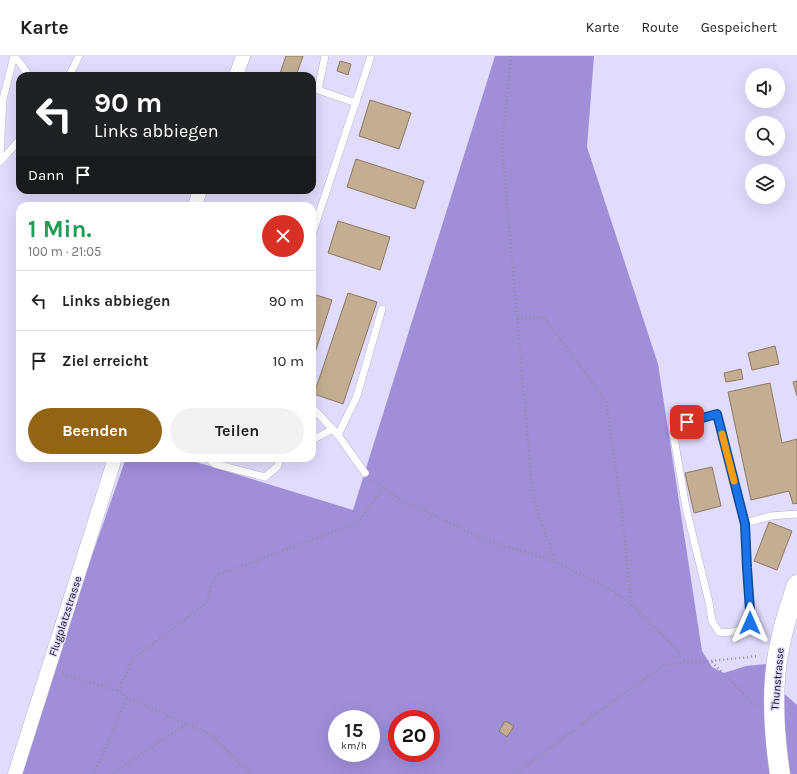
<!DOCTYPE html>
<html lang="de">
<meta charset="utf-8">
<style>
:root{--surface:#fff;--page:#f2f2f2;--text:#222;--muted:#767676;--line:#e0e0e0;--accent:#936413}
body{margin:0;font-family:Karla,sans-serif;background:var(--page);color:var(--text);height:100vh;display:flex;flex-direction:column;font-size:15px;white-space:nowrap}
*{box-sizing:border-box;margin:0}
p{font-size:13px;color:var(--muted)}
.icon{flex:none;width:22px;height:22px;fill:none;stroke:currentColor;stroke-width:2;stroke-linecap:round;stroke-linejoin:round}
.map{position:relative;flex:1;overflow:hidden}
.sheet{position:absolute;left:16px;top:146px;width:300px;height:260px;display:flex;flex-direction:column;background:var(--surface);border-radius:12px;box-shadow:0 4px 16px #0002}
.sheet>*{flex:none}
.top-card{position:absolute;left:16px;top:16px;width:300px;height:122px;border-radius:12px;box-shadow:0 4px 16px #0002;background:#202124;color:#fff;overflow:hidden}
.controls{position:absolute;left:745px;top:12px;display:grid;gap:8px}
.controls a{display:grid;place-items:center;width:40px;height:40px;border-radius:50%;background:var(--surface);box-shadow:0 4px 16px #0002;font-size:20px}
.speed{position:absolute;left:328px;top:654px;display:flex;gap:8px;font-size:20px;font-weight:700;text-align:center}
.speed>*{display:grid;place-content:center;width:52px;height:52px;border-radius:50%;background:var(--surface);box-shadow:0 4px 16px #0002;line-height:1}
.speed small{font-size:10px;font-weight:400}
.speed .limit{border:6px solid #d22;background:#fff;color:#111}
.pin{position:absolute;display:grid;place-items:center;width:34px;height:34px;color:#fff;margin:-17px;border-radius:8px;box-shadow:0 2px 6px #0006}
.me{position:absolute;width:44px;margin:-22px;rotate:0deg;stroke-linejoin:round;filter:drop-shadow(0 0 3px #0008)}
.turn{display:flex;align-items:center;gap:14px;height:84px;padding:0 12px;font-size:18px}
.turn .icon{width:52px;height:52px;stroke-width:2.5}
.turn b{display:block;font-size:28px;line-height:34px}
.then{display:flex;align-items:center;height:38px;padding:0 12px;background:#0003;gap:8px;font-size:15px}
.round{display:grid;place-items:center;flex:none;width:42px;height:42px;border-radius:21px;background:var(--page)}
.headline{display:flex;align-items:center;justify-content:space-between;height:68px;padding:0 12px}
h1{font-size:24px;font-weight:700;line-height:30px;color:#1e9e55}
.primary-button{display:flex;gap:8px;margin-top:auto;padding:8px 12px}
.primary-button a{flex:1;height:46px;border-radius:24px;background:var(--accent);color:#fff;font-size:16px;font-weight:700;line-height:46px;text-align:center}
.primary-button a+a{background:var(--page);color:var(--text)}
ul{padding:0;list-style:none}
li{display:flex;align-items:center;gap:12px;height:60px;padding:0 12px;border-top:1px solid var(--line)}
li div{flex:1}
li b{display:block;font-size:15px}
li em{font-style:normal}
header{display:flex;align-items:center;gap:24px;box-sizing:border-box;height:56px;padding:0 20px;background:var(--surface);border-bottom:1px solid var(--line)}
header strong{font-size:19px}
nav{display:flex;gap:22px;margin-inline-start:auto;font-size:14px}
.map>svg:first-child{display:block}
.forest{fill:#a08ed8;fill-rule:evenodd}
.building{fill:#c3ae93;stroke:#8c785f}
.lines{fill:none;stroke-linecap:round;stroke-linejoin:round}
.lane-casing{stroke:#b9b2d2;stroke-width:8}
.street-casing{stroke:#b9b2d2;stroke-width:15}
.secondary-casing{stroke:#b9b2d2;stroke-width:21}
.path{stroke:#938ea7;stroke-width:2.5;stroke-dasharray:1 3;stroke-linecap:butt}
.lane{stroke:#fff;stroke-width:7}
.street{stroke:#fff;stroke-width:14}
.secondary{stroke:#fff;stroke-width:20}
.route-casing{stroke:#114b97;stroke-width:10}
.route{stroke:#1a73e8;stroke-width:7}
.slow{stroke:#f59e0b;stroke-width:7}
.labels{text-anchor:middle;stroke-width:3;stroke-linejoin:round;paint-order:stroke}
.street-label{font-size:11px;fill:#110f19;stroke:#e1dbfc}
</style>
<header>
<strong>Karte</strong>
<nav><a>Karte</a><a>Route</a><a>Gespeichert</a></nav>
</header>
<div class="map">
<svg width="797" height="718" viewBox="0 0 797 718">
<rect width="100%" height="100%" fill="#e1dbfc"/>
<!-- forest -->
<path class="forest" d="M495,0H594L587,91L658,308L702,595L712,611L724,617L746,610L767,608L772,627L797,649V718H16L126,402H183L353,454ZM337,663H371V697H337ZM397,663H431V697H397Z"/>
<!-- building -->
<g class="building">
<polygon points="286,0 303,0 296,20 279,20"/>
<polygon points="340,5 351,8 348,19 337,15"/>
<polygon points="370,44 411,57 399,93 359,80"/>
<polygon points="356,103 424,125 415,153 347,131"/>
<polygon points="338,165 390,181 380,214 328,197"/>
<polygon points="348,237 377,246 343,348 314,338"/>
<polygon points="313,238 332,244 312,306 312,242"/>
<polygon points="775,290 779,308 752,314 748,297"/>
<polygon points="741,313 743,323 726,326 724,317"/>
<polygon points="797,325 797,340 793,326"/>
<polygon points="770,327 782,387 797,383 797,447 793,448 789,435 751,444 728,336"/>
<polygon points="712,411 721,450 694,457 685,417"/>
<polygon points="769,466 792,475 777,514 754,505"/>
<polygon points="505,665 514,670 507,681 499,675"/>
</g>
<g class="lines">
<!-- lane casing -->
<g class="lane-casing">
<g id="lane">
<polyline points="14,0 21,8 29,20"/>
<polyline points="325,0 318,34 356,47"/>
<polyline points="69,20 79,0"/>
<polyline points="0,99 3,43 14,0"/>
<polyline points="0,106 20,83"/>
<polyline points="312,179 371,0"/>
<polyline points="312,351 338,379 365,417"/>
<path d="M717,358L745,467L747,512L750,554V567C739,575 732,578 719,576L712,565L709,546L686,452L672,370Z"/>
<polyline points="338,379 357,340 382,253"/>
<polyline points="312,384 333,373"/>
<polyline points="207,402 215,408 265,421 278,410 279,402"/>
<polyline points="745,467 771,460 797,458"/>
</g>
</g>
<!-- street casing -->
<g class="street-casing">
<g id="street">
<polyline points="236,20 243,0"/>
<polyline points="195,150 200,134"/>
<polyline points="15,718 115,402"/>
</g>
</g>
<!-- secondary casing -->
<g class="secondary-casing">
<path id="secondary" d="M780,718C774,678 771,638 778,598C782,575 789,552 797,529"/>
</g>
<!-- path -->
<g class="path">
<polyline points="511,0 502,89 533,443 556,506"/>
<polyline points="517,262 544,261 606,345 622,456 631,547"/>
<polyline points="373,424 398,442 483,483 556,506 613,535 631,548 676,593 686,606"/>
<polyline points="712,606 755,649"/>
<polyline points="63,618 118,635 127,642 210,678 251,718"/>
<polyline points="118,635 132,604 206,547 215,520 357,467 383,432"/>
<polyline points="94,718 127,642"/>
<polyline points="112,718 186,668"/>
<polyline points="515,718 618,641 665,609 686,606 711,605 759,600"/>
</g>
<!-- lane -->
<use href="#lane" class="lane"/>
<!-- street -->
<use href="#street" class="street"/>
<!-- secondary -->
<use href="#secondary" class="secondary"/>
</g>
<g class="lines">
<!-- route casing -->
<g class="route-casing">
<polyline id="route" points="687,366 717,358 745,468 747,512 750,554 750,567"/>
</g>
<!-- route -->
<use href="#route" class="route"/>
<!-- slow -->
<polyline class="slow" points="722,378 734,425"/>
</g>
<g class="labels">
<!-- street labels -->
<g class="street-label">
<text transform="translate(65 560) rotate(-72)" y="4">Flugplatzstrasse</text>
<text transform="translate(777 623) rotate(-85)" y="4">Thunstrasse</text>
</g>
</g>
</svg>
<div class="controls">
<a><svg class="icon" aria-label="sound" viewBox="0 0 24 24"><path d="M4 9h4l5-4v14l-5-4H4zM17 9q2 3 0 6"/></svg></a>
<a><svg class="icon" aria-label="search" viewBox="0 0 24 24"><circle cx="10" cy="10" r="6"/><path d="M15 15l6 6"/></svg></a>
<a><svg class="icon" aria-label="layers" viewBox="0 0 24 24"><path d="M12 4l9 5-9 5-9-5zM3 14l9 5 9-5"/></svg></a>
</div>
<div class="speed"><div>15<small>km/h</small></div><div class="limit">20</div></div>
<div class="pin" style="left:687px;top:366px;background:#d93025"><svg class="icon" aria-label="arrive" viewBox="0 0 24 24"><path d="M6 21V4h12l-3 4 3 4H6"/></svg></div>
<svg class="me" style="left:750px;top:567px" viewBox="-20 -20 40 40"><path d="M0-17L14 15 0 8-14 15z" fill="#1a73e8" stroke="#fff" stroke-width="4"/></svg>
<div class="top-card">
<div class="turn"><svg class="icon" aria-label="left" viewBox="0 0 24 24"><path d="M17 20v-9H6M10 6l-5 5 5 5"/></svg><div><b>90 m</b>Links abbiegen</div></div>
<div class="then">Dann<svg class="icon" aria-label="arrive" viewBox="0 0 24 24"><path d="M6 21V4h12l-3 4 3 4H6"/></svg></div>
</div>
<section class="sheet">
<div class="headline"><div><h1>1 Min.</h1><p>100 m · 21:05</p></div><a class="round" style="background:#d93025;color:#fff"><svg class="icon" aria-label="close" viewBox="0 0 24 24"><path d="M6 6l12 12M18 6L6 18"/></svg></a></div>
<ul>
<li><svg class="icon" aria-label="left" viewBox="0 0 24 24"><path d="M17 20v-9H6M10 6l-5 5 5 5"/></svg><div><b>Links abbiegen</b></div><em>90 m</em></li>
<li><svg class="icon" aria-label="arrive" viewBox="0 0 24 24"><path d="M6 21V4h12l-3 4 3 4H6"/></svg><div><b>Ziel erreicht</b></div><em>10 m</em></li>
</ul>
<div class="primary-button"><a>Beenden</a><a>Teilen</a></div>
</section>
</div>
